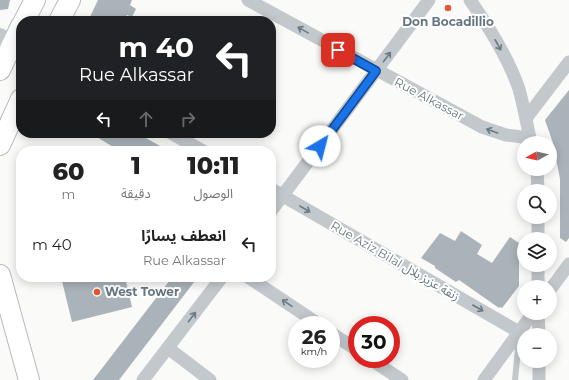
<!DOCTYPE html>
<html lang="ar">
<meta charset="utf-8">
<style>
:root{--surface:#fff;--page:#f2f2f2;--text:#222;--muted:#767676}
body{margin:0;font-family:Montserrat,"Noto Sans Arabic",sans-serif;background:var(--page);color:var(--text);direction:rtl;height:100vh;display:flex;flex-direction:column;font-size:15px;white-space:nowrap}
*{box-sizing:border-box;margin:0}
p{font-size:13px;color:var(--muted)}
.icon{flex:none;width:22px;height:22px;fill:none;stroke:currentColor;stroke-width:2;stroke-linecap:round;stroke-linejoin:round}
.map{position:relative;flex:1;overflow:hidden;direction:ltr}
.sheet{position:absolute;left:16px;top:146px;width:260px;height:136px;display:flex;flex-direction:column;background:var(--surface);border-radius:16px;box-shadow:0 2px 10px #0003;direction:rtl}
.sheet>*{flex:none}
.guide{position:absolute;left:16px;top:16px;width:260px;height:122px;border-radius:16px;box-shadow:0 2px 10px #0003;direction:rtl;background:#202124;color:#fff;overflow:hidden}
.needle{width:26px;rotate:262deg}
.fabs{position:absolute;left:517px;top:136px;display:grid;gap:8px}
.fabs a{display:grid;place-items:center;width:40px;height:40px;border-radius:50%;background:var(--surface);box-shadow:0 2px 10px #0003;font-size:20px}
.speed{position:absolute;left:288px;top:316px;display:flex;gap:8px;font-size:20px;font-weight:700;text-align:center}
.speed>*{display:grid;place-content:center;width:52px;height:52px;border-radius:50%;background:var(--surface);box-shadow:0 2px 10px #0003;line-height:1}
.speed small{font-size:10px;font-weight:400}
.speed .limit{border:6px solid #d22;background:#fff;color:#111}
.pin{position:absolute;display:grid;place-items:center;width:34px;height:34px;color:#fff;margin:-17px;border-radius:8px;box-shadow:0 2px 6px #0006}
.me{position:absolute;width:44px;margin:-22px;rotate:37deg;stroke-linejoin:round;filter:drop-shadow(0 0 3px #0008)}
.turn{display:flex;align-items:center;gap:14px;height:84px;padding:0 16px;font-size:18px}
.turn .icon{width:52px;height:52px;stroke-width:2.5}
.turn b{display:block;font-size:28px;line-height:34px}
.lanes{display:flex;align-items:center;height:38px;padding:0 16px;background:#0003;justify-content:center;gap:20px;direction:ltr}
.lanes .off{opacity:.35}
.eta{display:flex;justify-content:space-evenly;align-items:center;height:68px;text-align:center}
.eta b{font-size:24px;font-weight:800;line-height:28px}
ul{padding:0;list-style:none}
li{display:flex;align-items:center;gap:12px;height:60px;padding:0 16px}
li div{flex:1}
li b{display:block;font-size:15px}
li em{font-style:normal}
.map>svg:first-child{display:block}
.building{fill:#aab3b9}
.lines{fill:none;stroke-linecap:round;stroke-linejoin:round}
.primary-casing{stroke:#b5babe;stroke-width:22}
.service{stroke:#c3c8cc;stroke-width:6}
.minor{stroke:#c3c8cc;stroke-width:13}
.tertiary{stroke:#c3c8cc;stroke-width:16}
.primary{stroke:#fff;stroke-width:20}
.oneway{stroke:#6a7a87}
.route-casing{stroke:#114b97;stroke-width:10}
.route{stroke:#1a73e8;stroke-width:7}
.poi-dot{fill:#e4572e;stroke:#fff;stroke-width:1.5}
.labels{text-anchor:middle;stroke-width:4;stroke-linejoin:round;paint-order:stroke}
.poi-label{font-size:12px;font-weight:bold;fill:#657683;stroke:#fff}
.street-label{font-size:12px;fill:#657683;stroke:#fff}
</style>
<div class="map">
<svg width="569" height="380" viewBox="0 0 569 380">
<rect width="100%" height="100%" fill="#fafaf8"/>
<!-- building -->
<g class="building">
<polygon points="0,0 10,0 8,9 0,10"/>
<polygon points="98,0 132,0 130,5 136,9 132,17 127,15 124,21 88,21"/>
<polygon points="569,90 569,238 566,242 560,238 560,179 553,143 545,120"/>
<polygon points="90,133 137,133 169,151 120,151"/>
<polygon points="461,231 482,245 477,254 492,263 510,237 519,243 519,286 502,308 500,307 499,308 459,280 456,282 435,268 435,266 421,258 440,233 455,241"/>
<polygon points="61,277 125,277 132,307 72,322"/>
<polygon points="167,277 198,277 119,380 93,380 170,280"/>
</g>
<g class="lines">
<!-- primary casing -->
<g class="primary-casing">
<g id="primary">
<polyline points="24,21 35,0"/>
<polyline points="59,21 70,0"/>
<polyline points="0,70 21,26"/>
<polyline points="0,145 21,99"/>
<polyline points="0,275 29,380"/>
</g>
</g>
<!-- service -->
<polyline class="service" points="515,380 519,338"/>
<!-- minor -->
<g class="minor">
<polyline points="248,0 482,127 506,135 530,138"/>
<path d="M470,0C489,27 508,57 519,89C524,107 527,125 531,143"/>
<polyline points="527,117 569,62"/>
<polyline points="171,133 203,151"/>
<polyline points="537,169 538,191"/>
<polyline points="271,189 519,332"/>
<polyline points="271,211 429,0"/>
<polyline points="538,217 538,239"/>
<polyline points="538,265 538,287"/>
<polyline points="248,277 320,325"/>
<polyline points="550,290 569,264"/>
<polyline points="538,313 539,335"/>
<polyline points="331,333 357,350"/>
<polyline points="168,348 210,380"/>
<polyline points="370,359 402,380"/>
<polyline points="539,361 539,380"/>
<polyline points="143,380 222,277"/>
<polyline points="484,380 533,313"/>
</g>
<!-- tertiary -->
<polyline class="tertiary" points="0,36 21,47"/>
<!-- primary -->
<use href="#primary" class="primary"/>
</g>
<!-- one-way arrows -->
<defs><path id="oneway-shaft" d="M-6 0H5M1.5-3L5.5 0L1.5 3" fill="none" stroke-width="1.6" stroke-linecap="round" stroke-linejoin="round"/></defs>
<g class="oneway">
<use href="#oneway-shaft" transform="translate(303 30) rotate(-151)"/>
<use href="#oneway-shaft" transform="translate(498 45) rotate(61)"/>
<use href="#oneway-shaft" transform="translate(387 57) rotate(-53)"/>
<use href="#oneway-shaft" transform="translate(492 131) rotate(-160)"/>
<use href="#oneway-shaft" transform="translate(305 209) rotate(30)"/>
<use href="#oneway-shaft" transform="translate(287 303) rotate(-146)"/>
<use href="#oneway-shaft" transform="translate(478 308) rotate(30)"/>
<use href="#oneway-shaft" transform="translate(192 317) rotate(-53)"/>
</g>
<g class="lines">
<!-- route casing -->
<g class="route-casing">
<polyline id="route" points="320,146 376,71 338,50"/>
</g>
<!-- route -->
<use href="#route" class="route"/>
</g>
<!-- markers -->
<g class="poi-dot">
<circle cx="448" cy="8" r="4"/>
<circle cx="97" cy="292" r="4"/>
</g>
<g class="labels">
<!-- poi labels -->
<g class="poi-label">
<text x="448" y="26">Don Bocadillio</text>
<text x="105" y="296" text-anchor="start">West Tower</text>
</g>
<!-- street labels -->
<g class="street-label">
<text transform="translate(429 99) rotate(28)" y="4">Rue Alkassar</text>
<text transform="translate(395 261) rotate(30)" y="4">Rue Aziz Bilal زنقة عزيز بلال</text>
</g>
</g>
</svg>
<div class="fabs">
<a><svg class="needle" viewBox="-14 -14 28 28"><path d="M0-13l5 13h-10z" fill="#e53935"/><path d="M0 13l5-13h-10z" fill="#767676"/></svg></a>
<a><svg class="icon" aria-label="search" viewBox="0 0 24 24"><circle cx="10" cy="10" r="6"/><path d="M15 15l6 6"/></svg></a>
<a><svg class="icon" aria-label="layers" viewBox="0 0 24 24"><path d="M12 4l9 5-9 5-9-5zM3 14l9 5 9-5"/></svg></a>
<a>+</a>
<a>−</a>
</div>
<div class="speed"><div>26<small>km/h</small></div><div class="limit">30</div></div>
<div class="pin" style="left:338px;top:50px;background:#d93025"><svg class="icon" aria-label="arrive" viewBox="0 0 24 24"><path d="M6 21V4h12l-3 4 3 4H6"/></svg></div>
<svg class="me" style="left:320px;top:146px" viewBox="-20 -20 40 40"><circle r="19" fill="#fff"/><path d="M0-13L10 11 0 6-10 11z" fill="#1a73e8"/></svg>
<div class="guide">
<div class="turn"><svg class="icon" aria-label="left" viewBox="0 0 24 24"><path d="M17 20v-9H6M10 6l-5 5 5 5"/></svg><div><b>40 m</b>Rue Alkassar</div></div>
<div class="lanes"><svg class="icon" aria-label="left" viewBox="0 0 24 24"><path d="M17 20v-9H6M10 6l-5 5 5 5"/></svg><svg class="icon off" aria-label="ahead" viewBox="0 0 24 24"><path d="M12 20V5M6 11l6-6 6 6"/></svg><svg class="icon off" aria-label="right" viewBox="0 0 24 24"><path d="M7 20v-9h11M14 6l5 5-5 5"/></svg></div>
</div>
<section class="sheet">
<div class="eta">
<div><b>10:11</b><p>الوصول</p></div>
<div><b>1</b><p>دقيقة</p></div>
<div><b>60</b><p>m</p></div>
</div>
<ul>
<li><svg class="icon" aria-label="left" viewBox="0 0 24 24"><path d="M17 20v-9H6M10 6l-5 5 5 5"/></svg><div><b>انعطف يسارًا</b><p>Rue Alkassar</p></div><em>40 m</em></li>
</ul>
</section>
</div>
